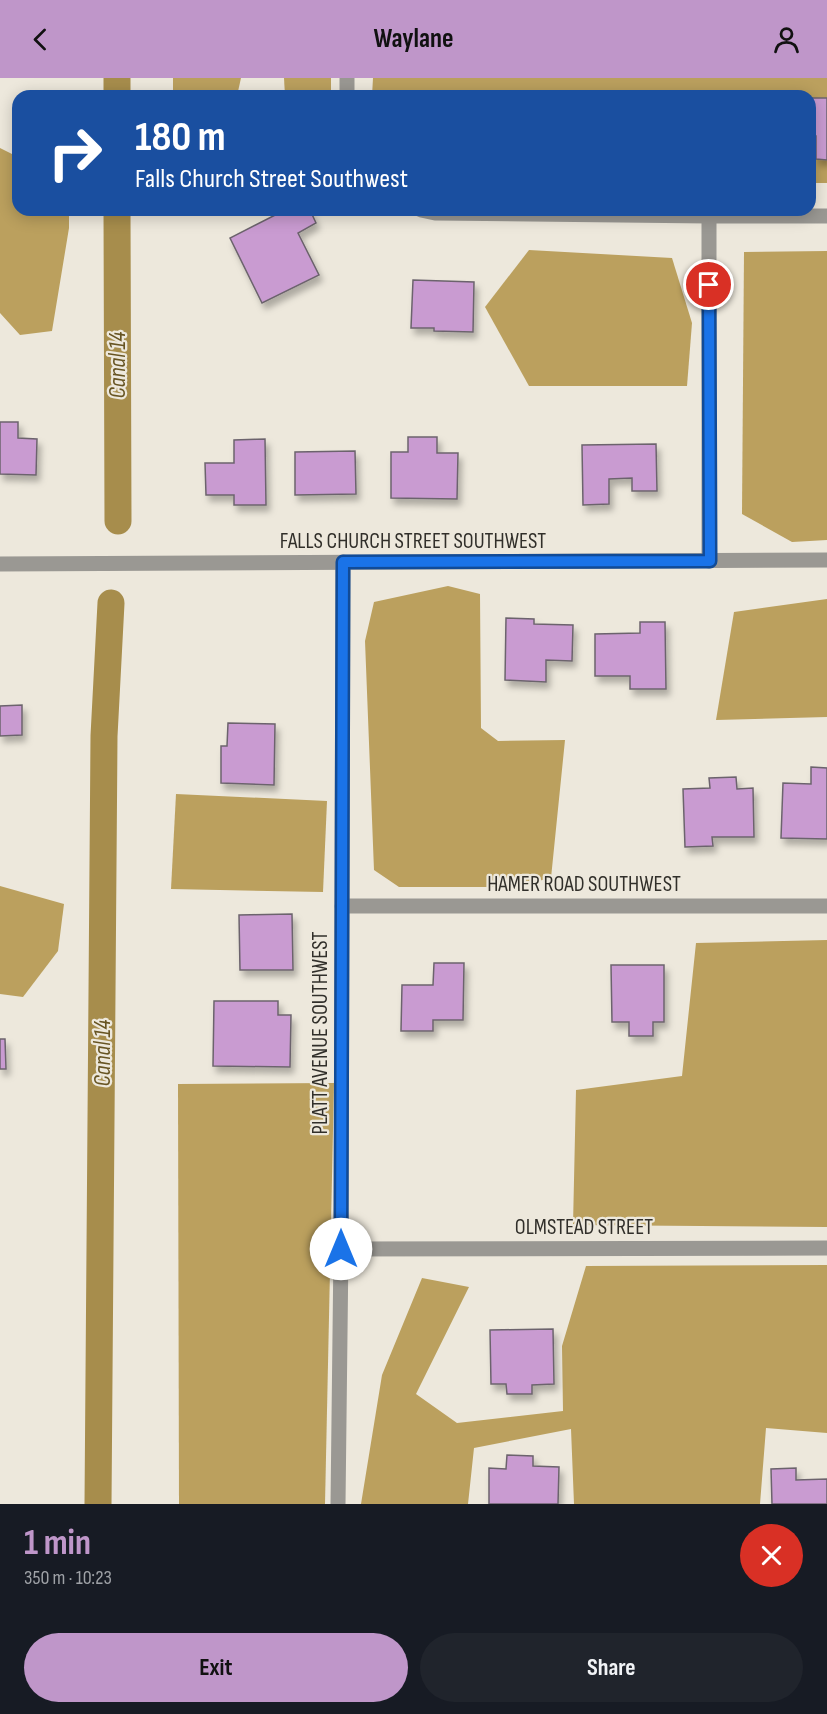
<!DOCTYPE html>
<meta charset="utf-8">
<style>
:root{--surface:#171b24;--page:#20242c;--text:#f1f3f6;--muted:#9ea1a6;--accent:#bf96c9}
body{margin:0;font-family:"Sofia Sans Condensed",sans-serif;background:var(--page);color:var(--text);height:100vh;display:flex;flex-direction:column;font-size:22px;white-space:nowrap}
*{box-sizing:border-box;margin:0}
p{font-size:20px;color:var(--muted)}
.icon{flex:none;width:33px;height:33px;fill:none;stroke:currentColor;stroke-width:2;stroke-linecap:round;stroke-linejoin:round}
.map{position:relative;height:1426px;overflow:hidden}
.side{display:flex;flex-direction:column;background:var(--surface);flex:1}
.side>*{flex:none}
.banner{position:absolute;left:12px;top:12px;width:804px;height:126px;border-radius:18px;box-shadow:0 3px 15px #0003;background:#1a4fa0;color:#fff;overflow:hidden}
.pin{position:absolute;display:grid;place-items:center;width:51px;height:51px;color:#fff;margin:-26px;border:3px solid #fff;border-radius:50%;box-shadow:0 2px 6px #0007}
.me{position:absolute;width:66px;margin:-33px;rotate:0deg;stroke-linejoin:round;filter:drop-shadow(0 0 4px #0008)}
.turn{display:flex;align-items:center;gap:21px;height:126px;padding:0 24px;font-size:27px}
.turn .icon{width:78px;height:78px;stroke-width:2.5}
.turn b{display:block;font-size:42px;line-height:51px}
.round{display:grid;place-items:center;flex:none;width:63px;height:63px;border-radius:32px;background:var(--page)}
.overview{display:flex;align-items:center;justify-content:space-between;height:102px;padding:0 24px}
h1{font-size:36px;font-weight:700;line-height:45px;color:var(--accent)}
.action{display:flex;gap:12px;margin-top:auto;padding:12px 24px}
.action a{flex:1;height:69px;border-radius:36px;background:var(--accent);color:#111;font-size:24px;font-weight:700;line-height:69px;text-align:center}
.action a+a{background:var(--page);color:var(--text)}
header{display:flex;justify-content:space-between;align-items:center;height:78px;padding:0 24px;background:var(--accent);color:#111;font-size:27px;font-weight:700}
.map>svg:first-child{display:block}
.forest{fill:#bba05e}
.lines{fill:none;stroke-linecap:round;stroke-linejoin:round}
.canal{stroke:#a78d4c;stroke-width:27}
.building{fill:#c99bd1;stroke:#6c646d;stroke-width:1.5;filter:url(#shadow)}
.street{stroke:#9a9893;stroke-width:15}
.route-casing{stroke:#114b97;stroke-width:15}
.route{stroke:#1a73e8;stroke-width:10}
.labels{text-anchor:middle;stroke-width:4.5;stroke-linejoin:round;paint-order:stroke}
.street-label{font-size:22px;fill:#312f2a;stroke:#ede8dc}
.water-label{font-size:24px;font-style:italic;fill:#675422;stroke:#ede8dc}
</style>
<header><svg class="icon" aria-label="back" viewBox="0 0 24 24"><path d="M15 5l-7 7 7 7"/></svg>Waylane<svg class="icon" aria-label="person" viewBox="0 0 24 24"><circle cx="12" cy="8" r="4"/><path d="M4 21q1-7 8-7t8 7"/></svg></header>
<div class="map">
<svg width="827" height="1426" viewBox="0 0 827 1426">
<defs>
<filter id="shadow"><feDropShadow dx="3.5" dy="6" stdDeviation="3" flood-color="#0004"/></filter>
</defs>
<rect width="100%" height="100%" fill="#ede8dc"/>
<!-- forest -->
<g class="forest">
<polygon points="173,0 241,0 237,18 173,18"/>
<polygon points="284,0 331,0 331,18 285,18"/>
<polygon points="373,0 827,0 827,105 810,105 810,18 372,18"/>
<polygon points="0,70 18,79 18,132 69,132 69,150 52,253 20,257 0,235"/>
<polygon points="529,172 672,180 692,245 687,308 529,308 485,229"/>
<polygon points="827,173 827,462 792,464 742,436 744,174"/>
<polygon points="448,508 480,516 481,650 498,663 565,662 551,800 513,809 399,809 374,792 365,563 374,524"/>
<polygon points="827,521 827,639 716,642 734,534"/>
<polygon points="176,716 327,723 323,814 171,811"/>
<polygon points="0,808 64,826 58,873 23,919 0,916"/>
<polygon points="827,862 827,1149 573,1147 576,1012 682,998 696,865"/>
<polygon points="334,1005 325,1426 179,1426 178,1006"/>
<polygon points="827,1187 827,1355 766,1350 760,1426 574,1426 571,1351 474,1370 468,1426 361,1426 382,1297 422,1200 469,1209 416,1316 457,1345 563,1333 562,1268 586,1188"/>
</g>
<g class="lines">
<!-- canal -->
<g class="canal">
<polyline points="117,18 117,0"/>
<polyline points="117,132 118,443"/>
<polyline points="98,1426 104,658 111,525"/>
</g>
</g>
<!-- building -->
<g class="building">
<polygon points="810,20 827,20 827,82 816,81 816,58 810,58"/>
<polygon points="285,132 310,132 316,145 298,155 319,197 262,225 230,160"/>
<polygon points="413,202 474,204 473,254 434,253 434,250 411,250"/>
<polygon points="0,344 18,344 18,360 37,361 36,397 0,396"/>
<polygon points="408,359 437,359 437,375 458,375 457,421 391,420 391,374 408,374"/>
<polygon points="265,361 266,427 234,427 234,417 206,417 205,385 234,385 234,362"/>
<polygon points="656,366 657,413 632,413 632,400 609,401 609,426 583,427 582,367"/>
<polygon points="355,373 356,416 295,417 295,374"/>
<polygon points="506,540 534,541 534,546 573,547 572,583 546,582 546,604 505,602"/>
<polygon points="640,544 665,544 666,611 630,611 630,598 595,598 595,556 640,555"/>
<polygon points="22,627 22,657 0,658 0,628"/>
<polygon points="228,645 275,646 274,707 221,705 221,668 227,668"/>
<polygon points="811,689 827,690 827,761 781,760 783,705 811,706"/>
<polygon points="736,699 737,711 753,710 754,759 712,759 713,768 685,769 683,711 710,710 709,700"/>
<polygon points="292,836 293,892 240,892 239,837"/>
<polygon points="434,885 464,885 463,942 433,942 433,953 401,953 402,907 433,907"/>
<polygon points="611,887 664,887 664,944 653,944 653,958 629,958 629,944 612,944"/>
<polygon points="214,923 278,923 278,937 291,937 290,989 213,988"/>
<polygon points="0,961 5,961 6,991 0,991"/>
<polygon points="553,1251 554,1306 532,1307 532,1316 507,1316 506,1306 491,1306 490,1252"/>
<polygon points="507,1377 533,1378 533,1388 559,1389 558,1426 489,1426 489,1390 506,1391"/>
<polygon points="796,1390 796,1402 827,1401 827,1426 772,1426 771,1391"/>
</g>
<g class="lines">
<!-- street -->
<g class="street">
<polyline points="347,18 347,0"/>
<polyline points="421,132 435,135 709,138 827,138"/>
<polyline points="709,138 709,483"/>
<polyline points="0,486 827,482"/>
<polyline points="342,828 827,828"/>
<polyline points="341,1171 827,1170"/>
<polyline points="338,1426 341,1171 343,484"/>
</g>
</g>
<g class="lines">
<!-- route casing -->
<g class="route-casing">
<polyline id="route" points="341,1171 343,484 710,483 709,207"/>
</g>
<!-- route -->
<use href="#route" class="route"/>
</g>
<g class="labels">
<!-- street labels -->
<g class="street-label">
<text x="413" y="470">FALLS CHURCH STREET SOUTHWEST</text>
<text x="584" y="813">HAMER ROAD SOUTHWEST</text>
<text transform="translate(319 955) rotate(-90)" y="8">PLATT AVENUE SOUTHWEST</text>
<text x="584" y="1156">OLMSTEAD STREET</text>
</g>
<!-- water labels -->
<g class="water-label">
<text transform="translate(117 287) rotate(-90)" y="8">Canal 14</text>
<text transform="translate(102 975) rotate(-90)" y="8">Canal 14</text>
</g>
</g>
</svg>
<div class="pin" style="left:709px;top:207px;background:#d93025"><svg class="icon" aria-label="arrive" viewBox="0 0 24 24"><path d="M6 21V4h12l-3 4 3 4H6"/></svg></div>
<svg class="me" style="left:341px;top:1171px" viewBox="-20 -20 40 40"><circle r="19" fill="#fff"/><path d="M0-13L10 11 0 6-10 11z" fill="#1a73e8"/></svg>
<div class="banner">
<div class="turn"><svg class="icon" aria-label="right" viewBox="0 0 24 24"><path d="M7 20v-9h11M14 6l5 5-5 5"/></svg><div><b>180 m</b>Falls Church Street Southwest</div></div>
</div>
</div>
<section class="side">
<div class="overview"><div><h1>1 min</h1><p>350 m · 10:23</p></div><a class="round" style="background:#d93025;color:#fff"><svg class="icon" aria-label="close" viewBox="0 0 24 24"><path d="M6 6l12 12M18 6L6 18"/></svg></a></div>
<div class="action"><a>Exit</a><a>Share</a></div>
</section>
